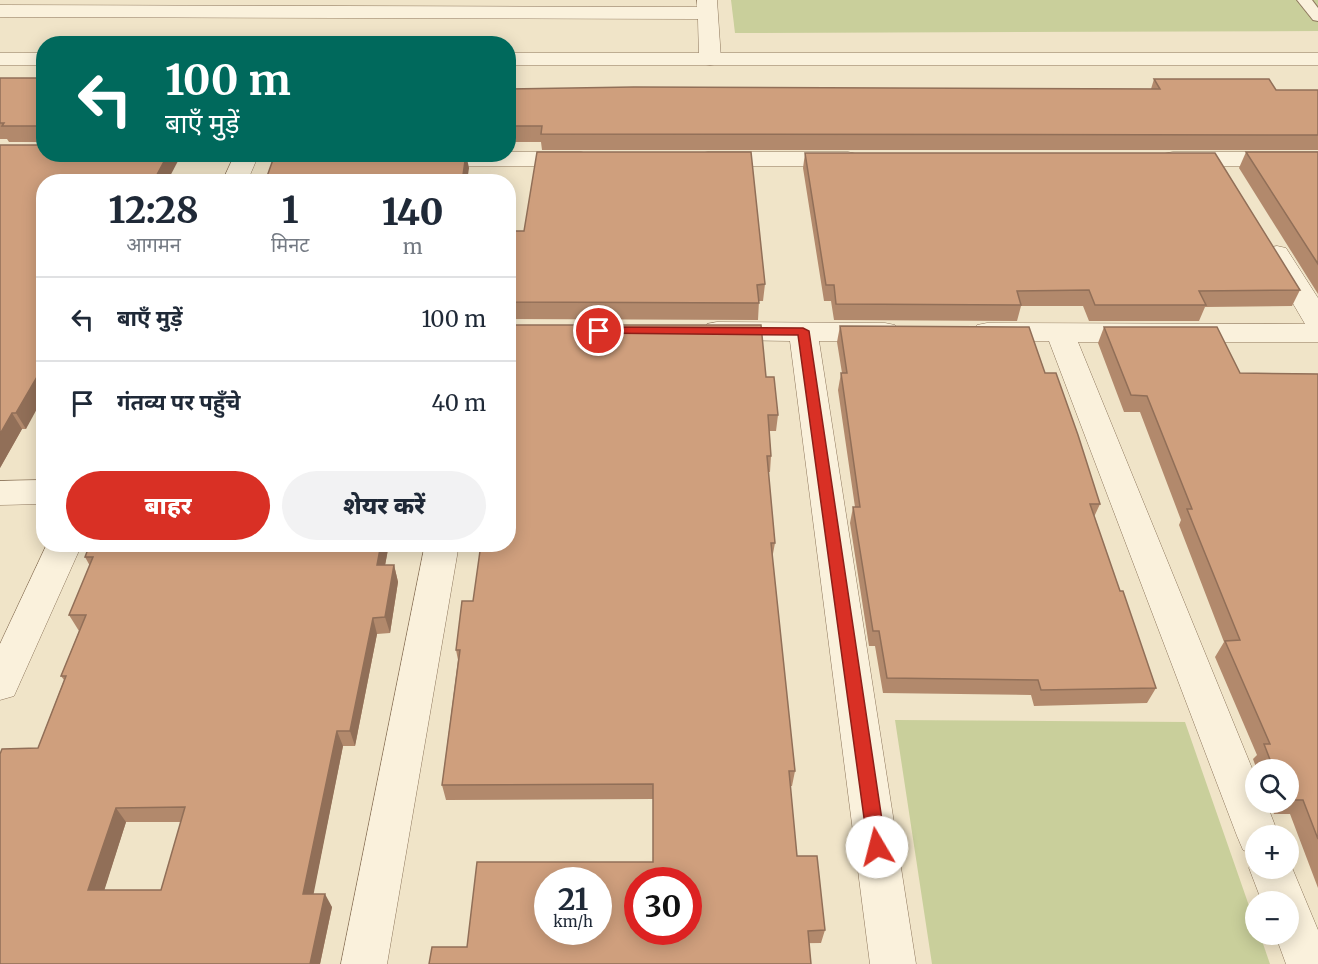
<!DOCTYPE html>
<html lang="hi">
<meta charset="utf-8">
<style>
:root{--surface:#fff;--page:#f2f2f3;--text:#1f2937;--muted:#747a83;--line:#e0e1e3;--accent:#d93025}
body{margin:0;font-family:Merriweather,"Noto Sans Devanagari",serif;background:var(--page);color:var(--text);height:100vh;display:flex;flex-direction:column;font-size:22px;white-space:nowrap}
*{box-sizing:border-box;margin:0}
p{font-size:20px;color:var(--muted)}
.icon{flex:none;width:33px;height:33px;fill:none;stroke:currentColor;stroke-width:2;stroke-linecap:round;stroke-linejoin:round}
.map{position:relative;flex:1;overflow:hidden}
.details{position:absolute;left:36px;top:174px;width:480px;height:378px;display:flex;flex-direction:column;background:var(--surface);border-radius:24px;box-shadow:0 3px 15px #0003}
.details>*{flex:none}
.guide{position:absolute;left:36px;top:36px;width:480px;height:126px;border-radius:24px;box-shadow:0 3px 15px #0003;background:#00695c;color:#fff;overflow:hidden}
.buttons{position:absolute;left:1245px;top:759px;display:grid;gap:12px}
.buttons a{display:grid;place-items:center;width:54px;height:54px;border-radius:50%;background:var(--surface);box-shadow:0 3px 15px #0003;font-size:30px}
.speed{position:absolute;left:534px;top:867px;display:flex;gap:12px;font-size:30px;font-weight:700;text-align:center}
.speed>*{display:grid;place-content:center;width:78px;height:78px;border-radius:50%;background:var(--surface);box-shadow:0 3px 15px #0003;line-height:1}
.speed small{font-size:15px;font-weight:400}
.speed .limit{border:9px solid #d22;background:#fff;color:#111}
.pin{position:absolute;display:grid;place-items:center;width:51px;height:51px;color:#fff;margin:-26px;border:3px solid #fff;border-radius:50%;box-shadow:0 2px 6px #0007}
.me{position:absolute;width:66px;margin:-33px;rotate:352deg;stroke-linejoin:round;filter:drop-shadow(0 0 4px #0008)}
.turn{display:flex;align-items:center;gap:21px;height:126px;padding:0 30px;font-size:27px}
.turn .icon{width:78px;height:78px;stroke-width:2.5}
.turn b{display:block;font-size:42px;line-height:51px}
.eta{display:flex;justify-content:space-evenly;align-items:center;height:102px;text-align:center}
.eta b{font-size:36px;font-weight:800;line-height:42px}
.primary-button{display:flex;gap:12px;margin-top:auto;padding:12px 30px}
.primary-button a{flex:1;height:69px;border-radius:36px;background:var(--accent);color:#fff;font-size:24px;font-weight:800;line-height:69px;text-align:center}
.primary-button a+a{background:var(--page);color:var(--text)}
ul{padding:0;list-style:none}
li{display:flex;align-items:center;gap:18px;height:84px;padding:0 30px;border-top:2px solid var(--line)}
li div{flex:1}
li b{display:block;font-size:22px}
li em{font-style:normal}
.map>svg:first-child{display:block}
.green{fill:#c9cf9b}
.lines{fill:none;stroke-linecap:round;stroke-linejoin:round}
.service-casing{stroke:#8d765c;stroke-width:2}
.minor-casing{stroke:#8d765c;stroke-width:1}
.tertiary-casing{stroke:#8d765c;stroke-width:1}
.service{fill:#faf1dc;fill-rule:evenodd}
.minor{fill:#faf1dc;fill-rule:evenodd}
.tertiary{fill:#faf1dc;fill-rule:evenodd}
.wall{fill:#b2896c;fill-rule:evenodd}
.shaded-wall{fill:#916f58}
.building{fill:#cf9f7d;stroke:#916f58;stroke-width:1.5;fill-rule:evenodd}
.route{fill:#d93025;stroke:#8d1f18;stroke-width:1.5}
</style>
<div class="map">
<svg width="1318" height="964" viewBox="0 0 1318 964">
<rect width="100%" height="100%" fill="#f0e4c8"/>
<!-- green -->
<g class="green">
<polygon points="731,0 1318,0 1318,31 735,33"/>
<polygon points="895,720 1185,722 1255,923 1256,934 1260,935 1270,964 932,964"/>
</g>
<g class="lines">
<!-- service casing -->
<g class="service-casing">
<polygon id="service" points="1297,0 1312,0 1318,8 1318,21 1313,20"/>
</g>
<!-- minor casing -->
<g class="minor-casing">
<g id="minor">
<polygon points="697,0 717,0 721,59 718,64 710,65 702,64 699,59 698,19 0,17 0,5 697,7"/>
<polygon points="508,152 581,152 590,154 593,159 590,164 581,166 423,166 414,164 411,159 414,154 508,154"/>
<polygon points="708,152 848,152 857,154 860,159 857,164 848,166 708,166 699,164 696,159 699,154"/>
<polygon points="1173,152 1318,152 1318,166 1173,166 1164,164 1161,159 1164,154"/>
<polygon points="235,154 259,154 247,182 222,182"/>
<polygon points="1277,246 1286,248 1318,298 1318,342 1078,342 1256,778 1256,802 1266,802 1279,836 1256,836 1256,868 1288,868 1288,858 1318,930 1318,964 1286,964 1275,934 1288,934 1288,902 1262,902 1249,868 1255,855 1243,850 1237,836 1049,341 987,341 977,339 973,332 977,325 987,323 1305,324 1264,254 1268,248"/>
<polygon points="717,322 885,323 895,325 899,332 895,339 885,341 819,341 916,964 870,964 790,341 717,340 707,338 703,331 707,324"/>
<polygon points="44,480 44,504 0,505 0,481"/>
<polygon points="47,544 82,544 14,696 0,700 0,644"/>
<polygon points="425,544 459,544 387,964 341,964"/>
</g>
</g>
<!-- tertiary casing -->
<g class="tertiary-casing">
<g id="tertiary">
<rect x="0" y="53" width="44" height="12"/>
<rect x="508" y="53" width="810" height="12"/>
</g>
</g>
<!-- service -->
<use href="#service" class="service"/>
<!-- minor -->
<use href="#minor" class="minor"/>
<!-- tertiary -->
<use href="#tertiary" class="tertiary"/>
</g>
<!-- wall -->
<g class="wall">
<polygon points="508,77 510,89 1151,89 1154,79 1276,90 1318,90 1318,150 542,150 541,142 508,142"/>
<polygon points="0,78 44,78 44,154 176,154 178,161 44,182 26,429 22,429 0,468 37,145 42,142 9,142 7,139 0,139"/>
<polygon points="1246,152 1318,152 1318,294 1239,168"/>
<polygon points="805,153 1300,290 1292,306 1205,307 1199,321 1089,321 1083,306 1021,306 1017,321 834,320 831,301 824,301 803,168"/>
<polygon points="508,231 765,284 763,301 759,301 758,320 508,319"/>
<polygon points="840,326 1045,373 1100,504 1094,517 1120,591 1156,688 1147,703 1034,706 1031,695 883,693 875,646 869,646 850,523 853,507 855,507 838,390 841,373 842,373 837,342"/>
<polygon points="1104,327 1240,373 1318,374 1318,888 1290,814 1274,814 1270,802 1288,802 1288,770 1257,770 1253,759 1257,755 1215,657 1224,642 1179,525 1181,520 1140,412 1124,412 1098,343"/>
<polygon points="766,377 778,415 776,431 769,431 771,456 770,472 768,472 775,543 772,559 795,771 792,786 790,786 797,856 825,930 821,943 467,947 653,862 653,799 446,800 442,785 458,660 456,650 473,601"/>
<path d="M389,544L385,565H394L398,582L390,633L377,634L355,746H343L313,894L332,907L320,964H0L38,748L64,680L61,676L79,631L69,615L90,566L85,557ZM126,822H181L161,890H104Z"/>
</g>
<!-- shaded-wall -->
<g class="shaded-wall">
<polygon points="168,154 176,154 178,161 167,182 153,182"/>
<polygon points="466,154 469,168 467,182 462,182"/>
<polygon points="44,365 44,396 26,429 16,413"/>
<polygon points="12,413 22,429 0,468 0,434"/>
<polygon points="381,544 389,544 382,582 377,565"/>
<polygon points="394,565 398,582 390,633 385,617"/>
<polygon points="373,618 377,634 355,746 350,731"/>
<polygon points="337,731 343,746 311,907 303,894"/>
<polygon points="116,808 126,822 100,904 88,890"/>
<polygon points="325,894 332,907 320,964 310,964"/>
</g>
<!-- building -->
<g class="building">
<polygon points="0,78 44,78 44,137 39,136 37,126 2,126 4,123 0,123"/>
<polygon points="1154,79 1269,79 1276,90 1318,90 1318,135 541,134 542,126 508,126 508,89 634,87 1160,89"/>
<polygon points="44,141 44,154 168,154 153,182 44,182 44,365 16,413 12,413 0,434 0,145 37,145"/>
<polygon points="537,152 751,152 765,284 757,285 759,303 508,302 508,231 524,231"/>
<polygon points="1246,152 1318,152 1318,264"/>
<polygon points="805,153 1215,153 1300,290 1199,291 1206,305 1095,305 1089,290 1017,291 1021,305 836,304 834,285 826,285"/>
<polygon points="275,154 466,154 462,182 265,182"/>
<path d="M508,325H761L766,377H774L778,415H768L771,456H767L775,543H771L795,771H789L797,856H817L825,930L808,931L811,964H429L432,947H467L477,862H653V784L442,785L460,650H456L462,601H473L481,544H508ZM548,880H598V932H548ZM638,880H688V932H638Z"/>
<polygon points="840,326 1029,327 1045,373 1056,373 1078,435 1100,504 1090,504 1120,591 1123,591 1156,688 1041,690 1038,680 887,678 879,631 873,631 853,507 860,507 841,373 847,373"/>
<polygon points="1104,327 1217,327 1240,373 1318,374 1318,839 1303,800 1288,800 1288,770 1274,770 1264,744 1270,744 1225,641 1240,640 1187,509 1192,509 1147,396 1131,395"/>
<path d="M90,544H381L377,565H394L385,617L373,618L350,731H337L303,894H325L310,964H0V754L2,749L38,748L66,676H61L86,615H69L93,557H85ZM185,807L161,890H88L116,808Z"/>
</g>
<!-- route -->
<polygon class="route" points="599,327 803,328 809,331 886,847 883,853 877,855 870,853 868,847 798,335 595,333 593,331"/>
</svg>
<div class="buttons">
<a><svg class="icon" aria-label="search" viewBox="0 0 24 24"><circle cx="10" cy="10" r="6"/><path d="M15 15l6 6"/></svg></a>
<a>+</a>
<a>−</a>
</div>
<div class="speed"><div>21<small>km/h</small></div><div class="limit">30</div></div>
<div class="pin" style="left:599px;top:331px;background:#d93025"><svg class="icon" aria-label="arrive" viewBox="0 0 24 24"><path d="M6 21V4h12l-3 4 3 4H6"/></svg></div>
<svg class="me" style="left:877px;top:847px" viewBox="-20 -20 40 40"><circle r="19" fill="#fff"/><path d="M0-13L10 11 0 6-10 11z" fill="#d93025"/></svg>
<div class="guide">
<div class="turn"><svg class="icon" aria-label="left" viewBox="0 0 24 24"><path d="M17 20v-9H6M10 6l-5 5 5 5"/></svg><div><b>100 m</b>बाएँ मुड़ें</div></div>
</div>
<section class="details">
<div class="eta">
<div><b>12:28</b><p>आगमन</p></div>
<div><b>1</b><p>मिनट</p></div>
<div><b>140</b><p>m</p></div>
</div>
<ul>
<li><svg class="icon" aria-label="left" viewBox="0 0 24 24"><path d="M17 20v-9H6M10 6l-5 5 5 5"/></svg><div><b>बाएँ मुड़ें</b></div><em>100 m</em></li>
<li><svg class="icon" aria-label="arrive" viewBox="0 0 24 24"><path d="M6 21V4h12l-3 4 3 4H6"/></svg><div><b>गंतव्य पर पहुँचे</b></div><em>40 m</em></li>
</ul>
<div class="primary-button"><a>बाहर</a><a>शेयर करें</a></div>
</section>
</div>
